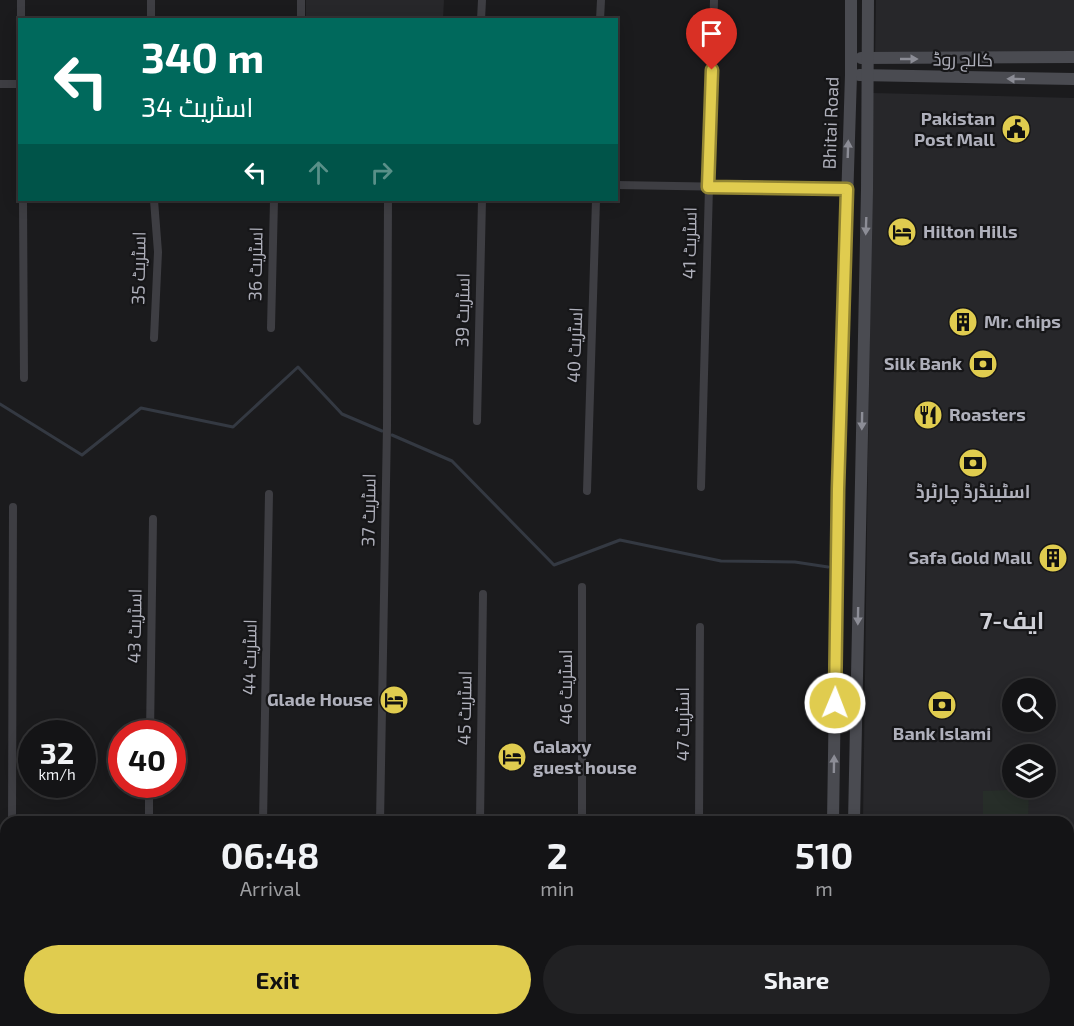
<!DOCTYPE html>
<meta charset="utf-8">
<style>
:root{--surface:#141416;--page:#212123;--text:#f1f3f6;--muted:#9d9ea1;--line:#333335;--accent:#e0cc4f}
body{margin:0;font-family:"Exo 2",Cairo,sans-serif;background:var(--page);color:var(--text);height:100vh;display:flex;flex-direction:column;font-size:22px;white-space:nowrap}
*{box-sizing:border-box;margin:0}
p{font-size:20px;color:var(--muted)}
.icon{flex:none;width:33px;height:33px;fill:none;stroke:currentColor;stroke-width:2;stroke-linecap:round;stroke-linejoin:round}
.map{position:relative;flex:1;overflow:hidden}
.drawer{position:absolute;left:0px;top:816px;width:1074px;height:210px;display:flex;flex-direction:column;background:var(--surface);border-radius:18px 18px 0 0;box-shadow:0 3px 15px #0003,0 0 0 2px var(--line)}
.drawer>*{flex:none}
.banner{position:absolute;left:18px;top:18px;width:600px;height:183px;border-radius:0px;box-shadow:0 3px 15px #0003,0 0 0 2px var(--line);background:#00695c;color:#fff;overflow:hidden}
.tools{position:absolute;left:1002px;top:678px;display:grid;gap:12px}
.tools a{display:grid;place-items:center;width:54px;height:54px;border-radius:50%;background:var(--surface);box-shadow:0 3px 15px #0003,0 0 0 2px var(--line);font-size:30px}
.speed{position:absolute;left:18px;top:720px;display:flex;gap:12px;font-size:30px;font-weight:700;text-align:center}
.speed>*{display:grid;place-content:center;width:78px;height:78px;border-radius:50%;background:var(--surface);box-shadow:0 3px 15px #0003,0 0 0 2px var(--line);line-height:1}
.speed small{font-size:15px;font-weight:400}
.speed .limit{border:9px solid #d22;background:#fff;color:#111}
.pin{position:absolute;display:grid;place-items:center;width:51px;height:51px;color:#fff;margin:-62px -26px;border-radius:50% 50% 50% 0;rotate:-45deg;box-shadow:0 0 6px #0007}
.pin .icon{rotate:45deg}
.me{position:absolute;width:66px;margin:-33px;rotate:1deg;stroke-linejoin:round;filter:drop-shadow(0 0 4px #0008)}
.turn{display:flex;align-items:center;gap:21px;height:126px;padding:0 24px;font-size:27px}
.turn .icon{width:78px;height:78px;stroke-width:2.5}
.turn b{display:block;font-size:42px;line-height:51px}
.lanes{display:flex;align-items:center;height:57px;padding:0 24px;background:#0003;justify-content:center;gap:30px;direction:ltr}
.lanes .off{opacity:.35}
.eta{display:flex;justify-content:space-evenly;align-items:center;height:102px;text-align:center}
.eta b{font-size:36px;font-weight:700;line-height:42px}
.button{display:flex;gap:12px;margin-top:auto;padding:12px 24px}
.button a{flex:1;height:69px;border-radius:36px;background:var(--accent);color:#111;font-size:24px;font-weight:700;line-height:69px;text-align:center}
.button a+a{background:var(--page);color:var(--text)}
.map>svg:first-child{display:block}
.built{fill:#27272a;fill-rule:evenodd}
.green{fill:#272e29}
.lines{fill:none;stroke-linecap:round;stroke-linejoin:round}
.stream{stroke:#343942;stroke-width:3}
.street{stroke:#3e3e43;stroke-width:8}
.secondary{stroke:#4a4b51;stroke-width:12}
.oneway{fill:#8c8d96}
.route-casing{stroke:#928533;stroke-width:15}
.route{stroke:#e0cc4f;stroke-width:10}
.labels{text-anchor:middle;stroke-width:4.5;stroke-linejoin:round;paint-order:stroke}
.street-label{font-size:18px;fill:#afb0bb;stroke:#161618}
.poi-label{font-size:18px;font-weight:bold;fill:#afb0bb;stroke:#161618;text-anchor:end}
.district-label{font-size:24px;font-weight:bold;fill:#cfd0d7;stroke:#161618}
</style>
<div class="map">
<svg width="1074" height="1026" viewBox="0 0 1074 1026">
<rect width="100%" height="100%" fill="#1b1b1d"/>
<!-- built -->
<g class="built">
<polygon points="306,0 444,0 443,19 306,19"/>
<polygon points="876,0 1074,0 1074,63 875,61"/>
<path d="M873,93L1074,98V1026H861V1020H1068V822H863ZM1012,688H1046V722H1012ZM1012,754H1046V788H1012Z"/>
</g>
<!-- green -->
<g class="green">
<polygon points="1029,789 1028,822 983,822 983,791"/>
<polygon points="865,1020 960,1020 959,1026 864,1026"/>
</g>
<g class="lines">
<!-- stream -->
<g class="stream">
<polyline points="0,404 82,455 141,408 233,427 298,367 342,414 382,431"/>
<polyline points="392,435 452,461 554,565 620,540 721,561 795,562 828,567"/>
<polyline points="0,1025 0,1026"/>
</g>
<!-- street -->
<g class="street">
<polyline points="301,0 301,20"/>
<polyline points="21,20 21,0"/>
<polyline points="151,20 151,0"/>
<polyline points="481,20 482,0"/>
<polyline points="600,20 601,0"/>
<polyline points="20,69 20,94"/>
<polyline points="0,84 19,84"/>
<polyline points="616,185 847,189"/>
<polyline points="23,200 24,378"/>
<polyline points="271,328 274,200"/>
<polyline points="154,338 158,252 154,200"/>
<polyline points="477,421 482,200"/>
<polyline points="701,487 714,0"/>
<polyline points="587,491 596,200"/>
<polyline points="582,587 582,822"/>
<polyline points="150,734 153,519"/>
<polyline points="12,822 13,507"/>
<polyline points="149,822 149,784"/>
<polyline points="263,822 269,494"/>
<polyline points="380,822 387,426 388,200"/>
<polyline points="480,822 483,594"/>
<polyline points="699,822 700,627"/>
<polyline points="147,1026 147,1020"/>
<polyline points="261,1026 261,1020"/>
<polyline points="374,1026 374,1020"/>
<polyline points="480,1026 480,1020"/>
<polyline points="580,1026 580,1020"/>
<polyline points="695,1026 695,1020"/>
</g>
<!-- secondary -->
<g class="secondary">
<polyline points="861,58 1074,57"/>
<polyline points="859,75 1074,79"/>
<polyline points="833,822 838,489 851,75 851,0"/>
<polyline points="854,822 867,190 868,0"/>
<polyline points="0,853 6,853"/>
<polyline points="0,874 6,874"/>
<polyline points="830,1026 830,1020"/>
<polyline points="852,1026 852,1020"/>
</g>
</g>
<!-- one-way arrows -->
<defs><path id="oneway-solid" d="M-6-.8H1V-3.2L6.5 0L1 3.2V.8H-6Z" transform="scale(1.5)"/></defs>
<g class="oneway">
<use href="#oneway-solid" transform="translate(909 59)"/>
<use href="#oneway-solid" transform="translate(1016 79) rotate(-179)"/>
<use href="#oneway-solid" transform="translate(848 149) rotate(-88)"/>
<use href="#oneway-solid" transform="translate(866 226) rotate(92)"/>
<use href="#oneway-solid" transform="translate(862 421) rotate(91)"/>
<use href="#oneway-solid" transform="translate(858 616) rotate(91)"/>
<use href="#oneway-solid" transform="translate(834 764) rotate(-89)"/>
</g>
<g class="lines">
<!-- route casing -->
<g class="route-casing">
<polyline id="route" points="712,70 708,187 847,189 838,489 835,703"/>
</g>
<!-- route -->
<use href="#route" class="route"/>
</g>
<!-- icons -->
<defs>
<g id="civic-disc" transform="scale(1.5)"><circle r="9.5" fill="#e0cc4f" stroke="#161618"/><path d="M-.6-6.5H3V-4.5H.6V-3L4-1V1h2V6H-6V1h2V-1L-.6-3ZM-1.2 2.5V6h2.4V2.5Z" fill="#111"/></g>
<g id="hotel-disc" transform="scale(1.5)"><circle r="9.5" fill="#e0cc4f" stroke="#161618"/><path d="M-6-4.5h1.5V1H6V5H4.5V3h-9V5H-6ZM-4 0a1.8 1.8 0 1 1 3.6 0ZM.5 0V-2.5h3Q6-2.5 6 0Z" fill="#111"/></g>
<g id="building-disc" transform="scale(1.5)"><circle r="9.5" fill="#e0cc4f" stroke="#161618"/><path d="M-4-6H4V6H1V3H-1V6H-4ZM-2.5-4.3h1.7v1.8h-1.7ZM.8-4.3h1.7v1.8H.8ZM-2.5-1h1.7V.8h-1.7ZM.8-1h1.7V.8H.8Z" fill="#111"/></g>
<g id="bank-disc" transform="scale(1.5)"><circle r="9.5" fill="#e0cc4f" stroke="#161618"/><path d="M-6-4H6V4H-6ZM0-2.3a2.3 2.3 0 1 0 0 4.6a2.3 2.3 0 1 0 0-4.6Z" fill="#111"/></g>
<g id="restaurant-disc" transform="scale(1.5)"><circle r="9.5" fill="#e0cc4f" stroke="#161618"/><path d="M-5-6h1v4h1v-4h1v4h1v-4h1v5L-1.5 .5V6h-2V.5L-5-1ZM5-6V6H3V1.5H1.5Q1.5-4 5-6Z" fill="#111"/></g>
</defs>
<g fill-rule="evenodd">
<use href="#civic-disc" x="1016" y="129"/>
<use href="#hotel-disc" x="902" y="232"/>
<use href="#building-disc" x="963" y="322"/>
<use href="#bank-disc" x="983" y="364"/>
<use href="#restaurant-disc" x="928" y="415"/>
<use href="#bank-disc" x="973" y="463"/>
<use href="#building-disc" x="1053" y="558"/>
<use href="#hotel-disc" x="394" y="700"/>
<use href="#bank-disc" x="942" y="705"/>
<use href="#hotel-disc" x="512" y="757"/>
</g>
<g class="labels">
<!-- street labels -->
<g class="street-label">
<text transform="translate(963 60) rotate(1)" y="6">کالج روڈ</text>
<text transform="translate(831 123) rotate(-88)" y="6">Bhitai Road</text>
<text transform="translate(690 243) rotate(-89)" y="6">اسٹریٹ 41</text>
<text transform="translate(256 264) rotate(-89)" y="6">اسٹریٹ 36</text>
<text transform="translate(139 268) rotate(-89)" y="6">اسٹریٹ 35</text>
<text transform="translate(463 310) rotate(-89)" y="6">اسٹریٹ 39</text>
<text transform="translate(575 345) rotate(-88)" y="6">اسٹریٹ 40</text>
<text transform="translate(369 510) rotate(-89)" y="6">اسٹریٹ 37</text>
<text transform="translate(135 626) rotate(-89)" y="6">اسٹریٹ 43</text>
<text transform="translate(250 657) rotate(-89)" y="6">اسٹریٹ 44</text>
<text transform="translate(566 687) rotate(-90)" y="6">اسٹریٹ 46</text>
<text transform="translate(465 708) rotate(-89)" y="6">اسٹریٹ 45</text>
<text transform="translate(683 724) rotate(-90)" y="6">اسٹریٹ 47</text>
</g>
<!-- poi labels -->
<g class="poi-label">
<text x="995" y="125">Pakistan<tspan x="995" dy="21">Post Mall</tspan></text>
<text x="923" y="238" text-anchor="start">Hilton Hills</text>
<text x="984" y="328" text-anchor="start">Mr. chips</text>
<text x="962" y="370">Silk Bank</text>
<text x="949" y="421" text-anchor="start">Roasters</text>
<text x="973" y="498" text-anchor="middle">اسٹینڈرڈ چارٹرڈ</text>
<text x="1032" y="564">Safa Gold Mall</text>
<text x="373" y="706">Glade House</text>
<text x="942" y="740" text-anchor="middle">Bank Islami</text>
<text x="533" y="753" text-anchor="start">Galaxy<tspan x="533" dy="21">guest house</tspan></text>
</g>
<!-- district labels -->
<g class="district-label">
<text x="1012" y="629">ایف-7</text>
</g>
</g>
</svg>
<div class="tools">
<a><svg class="icon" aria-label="search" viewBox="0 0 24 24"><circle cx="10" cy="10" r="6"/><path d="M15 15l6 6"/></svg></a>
<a><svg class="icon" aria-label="layers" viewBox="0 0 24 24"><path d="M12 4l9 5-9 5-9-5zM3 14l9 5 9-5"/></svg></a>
</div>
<div class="speed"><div>32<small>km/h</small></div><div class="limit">40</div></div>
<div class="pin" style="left:712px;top:70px;background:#d93025"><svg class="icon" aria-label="arrive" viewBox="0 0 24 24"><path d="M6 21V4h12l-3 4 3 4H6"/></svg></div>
<svg class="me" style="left:835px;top:703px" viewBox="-20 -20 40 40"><circle r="17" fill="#e0cc4f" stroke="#fff" stroke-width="3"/><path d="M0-11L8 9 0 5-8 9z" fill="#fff"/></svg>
<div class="banner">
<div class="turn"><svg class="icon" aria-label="left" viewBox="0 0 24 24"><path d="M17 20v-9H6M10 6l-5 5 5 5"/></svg><div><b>340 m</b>اسٹریٹ 34</div></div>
<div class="lanes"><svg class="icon" aria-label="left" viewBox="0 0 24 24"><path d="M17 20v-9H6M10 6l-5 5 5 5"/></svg><svg class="icon off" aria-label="ahead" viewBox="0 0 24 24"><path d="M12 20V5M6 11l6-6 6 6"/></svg><svg class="icon off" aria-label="right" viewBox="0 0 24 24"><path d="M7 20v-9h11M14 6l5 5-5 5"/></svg></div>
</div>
<section class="drawer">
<div class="eta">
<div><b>06:48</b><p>Arrival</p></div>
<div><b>2</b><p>min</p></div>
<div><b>510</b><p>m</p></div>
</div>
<div class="button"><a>Exit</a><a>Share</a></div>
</section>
</div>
